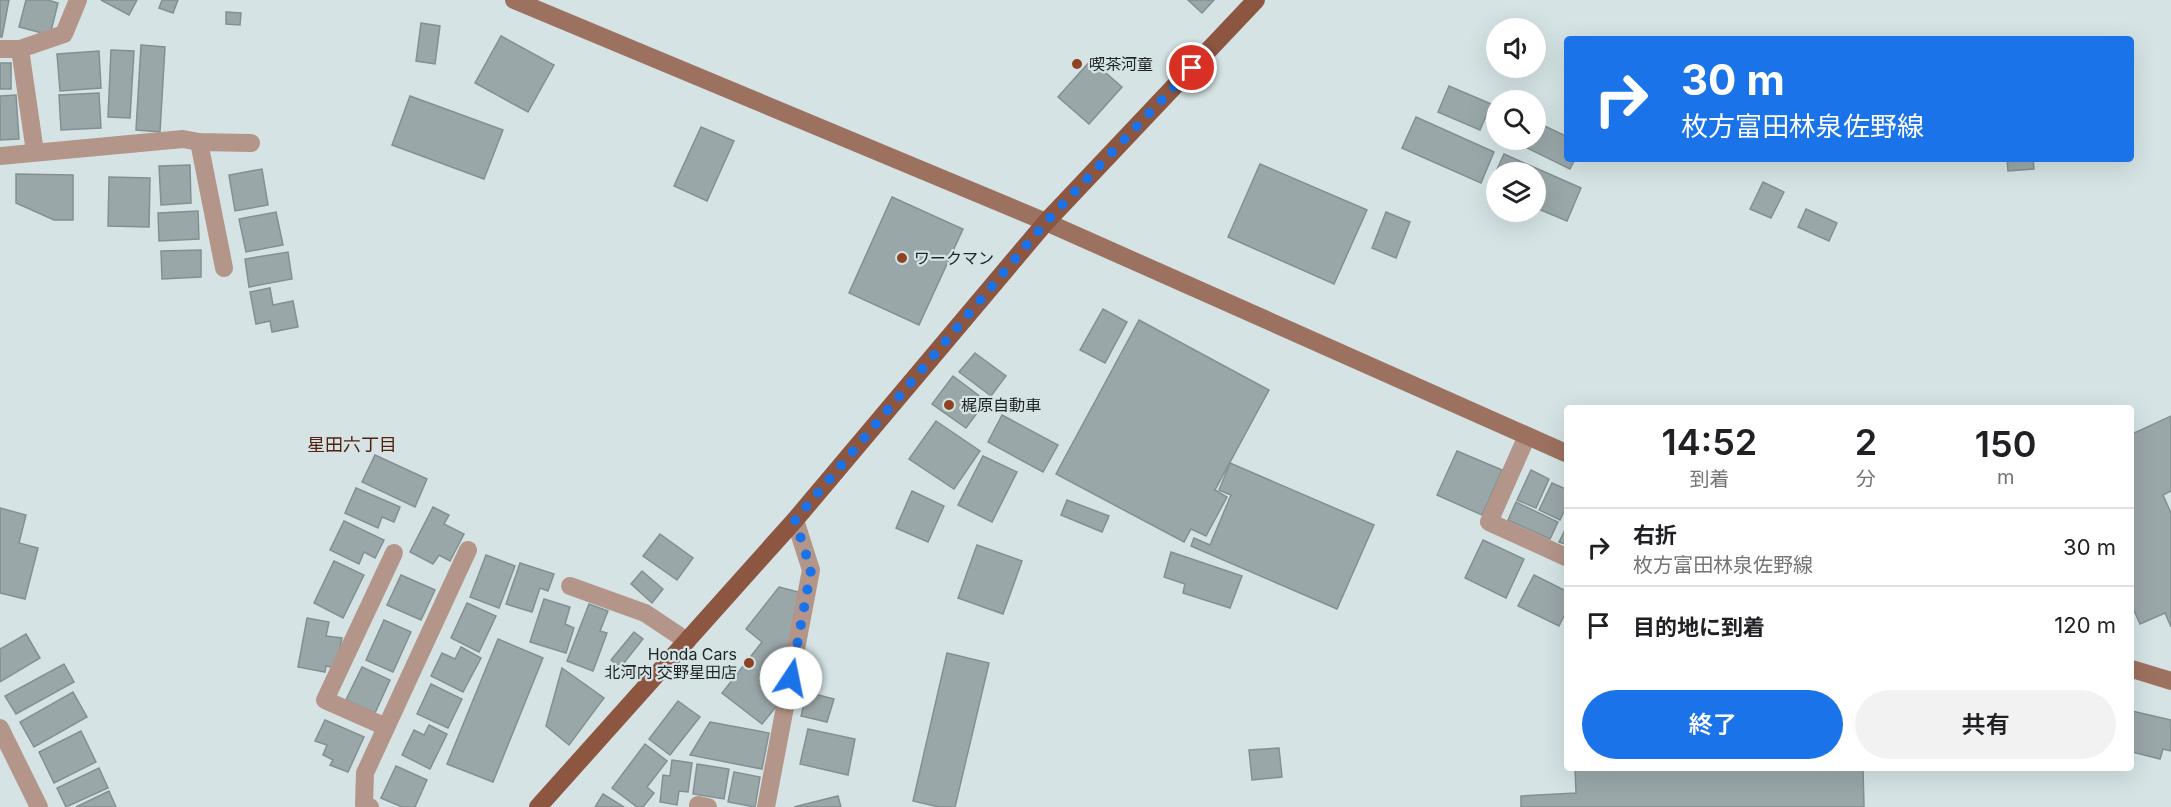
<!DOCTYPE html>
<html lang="ja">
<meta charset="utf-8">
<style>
:root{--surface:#fff;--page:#f2f2f2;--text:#202124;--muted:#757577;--line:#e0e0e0;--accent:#1a73e8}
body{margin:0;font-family:Inter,"Noto Sans JP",sans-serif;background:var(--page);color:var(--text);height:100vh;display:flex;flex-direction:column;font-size:22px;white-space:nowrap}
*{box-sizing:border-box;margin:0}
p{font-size:20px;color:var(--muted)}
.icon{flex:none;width:33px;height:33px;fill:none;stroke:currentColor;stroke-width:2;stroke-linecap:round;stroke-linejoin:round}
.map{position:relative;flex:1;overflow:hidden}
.sheet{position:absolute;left:1564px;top:405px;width:570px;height:366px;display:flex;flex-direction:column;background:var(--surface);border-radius:6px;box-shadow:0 6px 24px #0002}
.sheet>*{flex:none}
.hud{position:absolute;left:1564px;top:36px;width:570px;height:126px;border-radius:6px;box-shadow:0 6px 24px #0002;background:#1a73e8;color:#fff;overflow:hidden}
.tools{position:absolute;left:1486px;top:18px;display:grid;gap:12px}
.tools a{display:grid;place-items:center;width:60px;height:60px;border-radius:50%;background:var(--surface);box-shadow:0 6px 24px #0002;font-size:30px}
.pin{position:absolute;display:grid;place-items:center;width:51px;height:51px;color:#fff;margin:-26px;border:3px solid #fff;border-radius:50%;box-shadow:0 2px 6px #0007}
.me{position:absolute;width:66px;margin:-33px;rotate:11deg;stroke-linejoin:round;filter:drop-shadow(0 0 4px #0008)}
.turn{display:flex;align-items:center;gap:21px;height:126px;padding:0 18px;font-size:27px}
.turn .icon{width:78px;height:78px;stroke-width:2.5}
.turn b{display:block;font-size:42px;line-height:51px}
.eta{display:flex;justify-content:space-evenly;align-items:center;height:102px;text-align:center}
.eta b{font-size:36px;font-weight:600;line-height:42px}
.cta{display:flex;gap:12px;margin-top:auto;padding:12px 18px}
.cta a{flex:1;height:69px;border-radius:36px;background:var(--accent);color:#fff;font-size:24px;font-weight:600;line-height:69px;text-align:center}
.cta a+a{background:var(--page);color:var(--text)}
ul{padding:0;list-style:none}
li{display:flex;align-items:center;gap:18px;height:78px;padding:0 18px;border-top:2px solid var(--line)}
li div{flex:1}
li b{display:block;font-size:22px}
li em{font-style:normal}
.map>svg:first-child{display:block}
.building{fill:#9aa7a8;stroke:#839091;stroke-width:1.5}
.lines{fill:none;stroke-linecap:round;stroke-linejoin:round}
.lane{stroke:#b49589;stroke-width:18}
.street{stroke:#b49589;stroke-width:18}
.secondary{stroke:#9d715f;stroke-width:18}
.primary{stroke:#8c5641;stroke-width:18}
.route{stroke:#1a73e8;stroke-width:10;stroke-dasharray:0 18}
.poi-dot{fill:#8c4424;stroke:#d5e3e4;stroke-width:2}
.labels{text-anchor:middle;stroke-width:4.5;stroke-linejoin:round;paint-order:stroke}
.poi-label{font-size:16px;fill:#1f2424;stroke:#d5e3e4;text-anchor:start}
.neighbourhood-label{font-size:18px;fill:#53220c;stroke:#d5e3e4}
</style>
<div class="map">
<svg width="2171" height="807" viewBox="0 0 2171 807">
<rect width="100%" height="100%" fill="#d5e3e4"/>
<!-- building -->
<g class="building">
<polygon points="0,0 9,0 2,37 0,37"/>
<polygon points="26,0 48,0 58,3 50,35 19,27"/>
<polygon points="101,0 137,0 129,15"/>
<polygon points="162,0 178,0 173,13 159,8"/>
<polygon points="1188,0 1214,0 1202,13"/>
<polygon points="226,12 241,13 240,25 226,24"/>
<polygon points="421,23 440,26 435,64 416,61"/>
<polygon points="501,36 554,65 528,112 475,83"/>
<polygon points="141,45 165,47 160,132 136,130"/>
<polygon points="111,50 134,51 130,118 108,117"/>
<polygon points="99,51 101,88 60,91 57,54"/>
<polygon points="1091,60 1122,87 1089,124 1058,97"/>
<rect x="0" y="63" width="11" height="26"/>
<polygon points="1449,86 1491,104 1480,130 1438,112"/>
<polygon points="99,93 101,128 61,130 59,95"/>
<polygon points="16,95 19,139 0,140 0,96"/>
<polygon points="410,96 503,130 484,179 392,145"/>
<polygon points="1416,117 1494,152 1481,183 1402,148"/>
<polygon points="1536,122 1568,137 1568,159 1575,159 1570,169 1523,146 1527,140 1536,140"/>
<polygon points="701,127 734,141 707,201 674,186"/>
<polygon points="1504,154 1581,188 1567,221 1536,208 1536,172 1497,172 1497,190 1489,187"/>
<polygon points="2007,159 2033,159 2034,169 2008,171"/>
<polygon points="1260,164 1367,210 1334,284 1228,237"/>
<polygon points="190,165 191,203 161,205 159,166"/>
<polygon points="262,169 268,205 235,211 229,175"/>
<polygon points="16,174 73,175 73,220 54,220 16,203"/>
<polygon points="109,177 150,178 149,227 108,226"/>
<polygon points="1763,182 1784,192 1771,218 1750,209"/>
<polygon points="892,197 963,229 919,325 849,293"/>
<polygon points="1806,209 1837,223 1829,241 1798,227"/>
<polygon points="198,211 199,239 159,241 158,213"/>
<polygon points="276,212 283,245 246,252 239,219"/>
<polygon points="1386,212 1410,222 1396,258 1372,248"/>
<polygon points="201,250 201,277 162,279 161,251"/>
<polygon points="288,252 292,279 249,287 245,259"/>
<polygon points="270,288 273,305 293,301 298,327 272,332 270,321 256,324 250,292"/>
<polygon points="1103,309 1127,322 1105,363 1080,350"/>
<polygon points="1139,320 1269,390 1215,490 1227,497 1206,536 1191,529 1184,542 1056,474"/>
<polygon points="975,353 1006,376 991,396 959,372"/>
<polygon points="953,376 986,401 966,428 932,404"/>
<polygon points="1002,415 1058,445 1043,472 988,442"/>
<polygon points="2171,416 2171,491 2163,495 2171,513 2171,627 2165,613 2140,624 2132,606 2132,434"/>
<polygon points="936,421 980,451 954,489 909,459"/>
<polygon points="1457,451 1502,470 1482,515 1437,495"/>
<polygon points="375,455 427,479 415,507 362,482"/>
<polygon points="983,456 1017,472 992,522 958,505"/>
<polygon points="1230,463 1374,525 1337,609 1191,546 1194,538 1210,545 1231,495 1219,490"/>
<polygon points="1531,470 1549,479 1536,508 1517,500"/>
<polygon points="1552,483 1568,490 1568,503 1560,520 1539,510"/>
<polygon points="356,488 400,507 394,522 382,517 378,528 345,513"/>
<polygon points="912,491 944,506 928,542 896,528"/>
<polygon points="1067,500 1109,516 1102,532 1061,515"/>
<polygon points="1516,502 1558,522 1550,539 1508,520"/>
<polygon points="433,507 449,515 444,524 464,534 450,561 439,555 433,564 410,552"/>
<polygon points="0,508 26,515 19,543 38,548 25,599 0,593"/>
<polygon points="344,521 384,540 375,558 364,552 359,564 330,550"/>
<polygon points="1568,524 1568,545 1559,542"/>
<polygon points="660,534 693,558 677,580 643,556"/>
<polygon points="1483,540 1524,559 1506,598 1465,578"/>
<polygon points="977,545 1022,561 1003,614 958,598"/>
<polygon points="1171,552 1242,576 1230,608 1183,593 1185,584 1164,577"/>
<polygon points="486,555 515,566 499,608 470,597"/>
<polygon points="334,561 364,575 343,618 314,603"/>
<polygon points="520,563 554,574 548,591 540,588 532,612 506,604"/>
<polygon points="642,571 663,589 652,603 631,584"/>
<polygon points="401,575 435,590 421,620 387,605"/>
<polygon points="1534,575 1568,592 1568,608 1559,626 1518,606"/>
<polygon points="779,587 806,594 776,707 762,724 722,693 762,642 746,629"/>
<polygon points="544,599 570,607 565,624 574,628 566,653 530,642"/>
<polygon points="467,603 496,616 479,652 451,638"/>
<polygon points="589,604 608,611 600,631 607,633 593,671 567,661"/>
<polygon points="307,618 329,622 326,636 342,638 336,668 326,666 325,672 298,667"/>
<polygon points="384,620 411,632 393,672 366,660"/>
<polygon points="634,632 643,639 620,668 611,660"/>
<polygon points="26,634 40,658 0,682 0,649"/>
<polygon points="498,639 543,658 493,782 447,764"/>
<polygon points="461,647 481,658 463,692 431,676 442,653 455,659"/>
<polygon points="947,653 989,663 955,807 939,807 913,801"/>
<polygon points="64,664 74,682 16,714 5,696"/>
<polygon points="362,667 390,680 375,713 346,700"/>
<polygon points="562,668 604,698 569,745 546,726"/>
<polygon points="431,684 462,699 448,728 417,714"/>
<polygon points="73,692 87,717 34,747 20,722"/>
<polygon points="807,692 834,699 827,722 801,716"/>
<polygon points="678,701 700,717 670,755 649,739"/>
<polygon points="2132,711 2171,720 2171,751 2163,749 2160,759 2132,752"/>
<polygon points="325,720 364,737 348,772 330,765 333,760 323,755 327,745 315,741"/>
<polygon points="710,722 769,733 762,769 690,755"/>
<polygon points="429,725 447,734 430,769 402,755 414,730 424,735"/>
<polygon points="808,729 855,739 848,775 800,764"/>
<polygon points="81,731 96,762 54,783 39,752"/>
<polygon points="645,744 667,761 647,787 654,793 643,807 637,807 612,788"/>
<polygon points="1279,748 1282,777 1252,780 1249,750"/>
<polygon points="672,760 692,763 688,792 679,791 677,805 660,802 663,775 670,776"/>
<polygon points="697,764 729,769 724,799 693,794"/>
<polygon points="396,766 427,780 415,807 402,807 381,798"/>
<polygon points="99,768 108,788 66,807 57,788"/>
<polygon points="1575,768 1863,768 1864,807 1521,807 1521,796 1576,793"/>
<polygon points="734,772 760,777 755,807 728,802"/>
<polygon points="109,791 116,807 76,807"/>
<polygon points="603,794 624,807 595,807"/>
<polygon points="838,796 841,807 794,807"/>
</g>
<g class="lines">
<!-- lane -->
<g class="lane">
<polyline points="570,586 645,613 687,641"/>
<polyline points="386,727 325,700 394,553"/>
</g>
<!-- street -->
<g class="street">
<polyline points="0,49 20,49"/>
<polyline points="199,142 224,268"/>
<polyline points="35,152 20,49 64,34 78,0"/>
<polyline points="0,156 183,139 199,142 251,143"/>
<polyline points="1527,436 1489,522 1568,558"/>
<polyline points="0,728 39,807"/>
<polyline points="698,805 708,807"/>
<polyline points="370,807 364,804 365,773 468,550"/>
<polyline points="766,807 811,570 795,520"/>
</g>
<!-- secondary -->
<g class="secondary">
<polyline points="514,0 1046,222 1568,454"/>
<polyline points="2132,669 2171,681"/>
</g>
<!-- primary -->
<polyline class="primary" points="538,807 795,520 1046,222 1256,0"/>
</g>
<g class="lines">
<!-- route -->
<polyline class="route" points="791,678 811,570 795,520 1046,222 1192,68"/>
</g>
<!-- markers -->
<g class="poi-dot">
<circle cx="1077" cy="64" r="6"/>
<circle cx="902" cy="258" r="6"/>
<circle cx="949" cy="405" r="6"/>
<circle cx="749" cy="663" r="6"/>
</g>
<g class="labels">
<!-- poi labels -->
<g class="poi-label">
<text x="1089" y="70">喫茶河童</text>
<text x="914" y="264">ワークマン</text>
<text x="961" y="411">梶原自動車</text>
<text x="737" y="660" text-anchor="end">Honda Cars<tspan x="737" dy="18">北河内 交野星田店</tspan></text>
</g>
<!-- neighbourhood labels -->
<g class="neighbourhood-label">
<text x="352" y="451">星田六丁目</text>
</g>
</g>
</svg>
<div class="tools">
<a><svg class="icon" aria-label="sound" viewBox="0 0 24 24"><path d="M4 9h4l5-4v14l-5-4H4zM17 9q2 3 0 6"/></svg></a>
<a><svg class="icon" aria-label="search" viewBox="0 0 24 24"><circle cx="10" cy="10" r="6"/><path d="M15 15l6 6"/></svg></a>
<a><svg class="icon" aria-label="layers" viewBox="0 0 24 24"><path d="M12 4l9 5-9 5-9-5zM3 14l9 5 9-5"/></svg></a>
</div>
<div class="pin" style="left:1192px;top:68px;background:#d93025"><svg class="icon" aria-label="arrive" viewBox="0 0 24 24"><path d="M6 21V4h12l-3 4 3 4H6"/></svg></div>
<svg class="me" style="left:791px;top:678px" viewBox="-20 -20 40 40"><circle r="19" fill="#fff"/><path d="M0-13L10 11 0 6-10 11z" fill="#1a73e8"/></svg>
<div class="hud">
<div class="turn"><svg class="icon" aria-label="right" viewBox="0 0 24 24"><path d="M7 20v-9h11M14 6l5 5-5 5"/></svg><div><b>30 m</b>枚方富田林泉佐野線</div></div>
</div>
<section class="sheet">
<div class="eta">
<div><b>14:52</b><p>到着</p></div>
<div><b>2</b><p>分</p></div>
<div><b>150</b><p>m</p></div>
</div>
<ul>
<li><svg class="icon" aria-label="right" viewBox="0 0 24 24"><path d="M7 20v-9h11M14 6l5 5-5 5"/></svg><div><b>右折</b><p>枚方富田林泉佐野線</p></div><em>30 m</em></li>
<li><svg class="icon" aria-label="arrive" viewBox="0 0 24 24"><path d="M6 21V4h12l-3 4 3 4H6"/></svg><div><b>目的地に到着</b></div><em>120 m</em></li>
</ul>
<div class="cta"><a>終了</a><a>共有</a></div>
</section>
</div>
